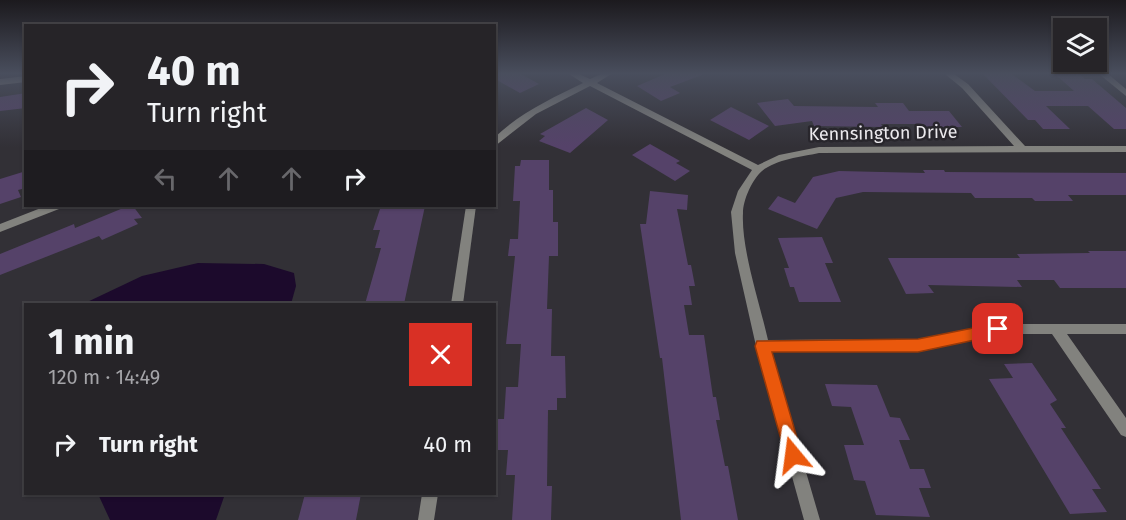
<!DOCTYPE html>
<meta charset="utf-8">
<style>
:root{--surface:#262428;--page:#2e2c30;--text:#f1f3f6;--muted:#a4a4a8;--line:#424145}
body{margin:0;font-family:"Fira Sans",sans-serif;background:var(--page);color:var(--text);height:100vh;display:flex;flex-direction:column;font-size:22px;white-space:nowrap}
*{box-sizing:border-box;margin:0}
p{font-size:20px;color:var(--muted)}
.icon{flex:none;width:33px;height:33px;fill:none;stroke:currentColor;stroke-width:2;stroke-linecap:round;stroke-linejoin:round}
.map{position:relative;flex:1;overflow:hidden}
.details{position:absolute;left:24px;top:303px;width:472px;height:192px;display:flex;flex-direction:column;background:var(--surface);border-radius:0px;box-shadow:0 2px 4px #0004,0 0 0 2px var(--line)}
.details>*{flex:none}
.guide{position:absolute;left:24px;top:24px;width:472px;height:183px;border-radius:0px;box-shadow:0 2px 4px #0004,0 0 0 2px var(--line);background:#262428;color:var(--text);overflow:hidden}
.fabs{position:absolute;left:1053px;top:18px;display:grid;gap:12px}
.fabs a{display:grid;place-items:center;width:54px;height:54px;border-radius:0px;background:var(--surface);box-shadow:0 2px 4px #0004,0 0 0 2px var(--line);font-size:30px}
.pin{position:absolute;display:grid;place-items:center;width:51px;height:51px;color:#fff;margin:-26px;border-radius:12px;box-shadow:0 3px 9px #0006}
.me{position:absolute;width:66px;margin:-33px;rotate:344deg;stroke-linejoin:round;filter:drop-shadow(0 0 4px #0008)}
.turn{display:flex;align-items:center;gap:21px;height:126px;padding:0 24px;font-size:27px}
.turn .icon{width:78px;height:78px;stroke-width:2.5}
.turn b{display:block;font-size:42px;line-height:51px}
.lanes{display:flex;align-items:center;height:57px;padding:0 24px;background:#0003;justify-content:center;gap:30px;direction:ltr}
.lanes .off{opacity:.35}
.round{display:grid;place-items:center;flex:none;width:63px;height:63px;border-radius:0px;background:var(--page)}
.head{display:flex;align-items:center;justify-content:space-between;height:102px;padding:0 24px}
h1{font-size:36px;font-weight:700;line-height:45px}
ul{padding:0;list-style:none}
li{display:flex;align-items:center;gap:18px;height:78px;padding:0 24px}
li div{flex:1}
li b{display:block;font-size:22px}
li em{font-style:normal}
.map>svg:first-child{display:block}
.water{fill:#1c0a2c}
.building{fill:#554269}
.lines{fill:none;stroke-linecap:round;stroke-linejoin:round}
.street{fill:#82827e;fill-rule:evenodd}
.route{fill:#ea580c;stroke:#983908;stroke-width:1.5}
.labels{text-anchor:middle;stroke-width:5;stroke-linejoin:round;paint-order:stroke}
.street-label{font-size:18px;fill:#ebe9ed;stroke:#28262c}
</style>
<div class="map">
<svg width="1126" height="520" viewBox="0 0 1126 520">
<rect width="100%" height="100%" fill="#323036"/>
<!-- water -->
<g class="water">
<polygon points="198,263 264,264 294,273 296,286 291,304 83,304 142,276"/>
<polygon points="98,494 225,494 216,520 110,520"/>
</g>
<!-- building -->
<g class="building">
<polygon points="495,74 521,74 539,84 520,93 495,79"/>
<polygon points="665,74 702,74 702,75 670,87 680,93 661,101 637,86"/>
<polygon points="983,74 1012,74 1035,91 1074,91 1055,74 1079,74 1085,79 1092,79 1126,108 1126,129 1114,129 1088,106 1046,106 1070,129 1043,129 1035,120 1028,120"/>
<polygon points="26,93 26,108 0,111 0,97"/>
<polygon points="788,99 794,106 878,107 875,103 903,103 909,111 949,111 962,127 926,127 924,124 881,124 883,127 814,126 812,121 775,126 757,103"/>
<polygon points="731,107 769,126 749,140 710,120"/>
<polygon points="586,108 608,120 570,153 539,141 545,136 540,134"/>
<polygon points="650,144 680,161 676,163 690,171 675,181 632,155"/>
<polygon points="521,160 549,160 549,190 553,190 553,222 558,222 558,256 549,256 547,309 552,309 551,356 565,356 566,398 557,398 557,410 548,410 547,486 552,486 551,520 512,520 515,475 506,475 508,450 495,450 496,419 504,419 506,387 518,387 521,344 506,344 515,256 508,256 510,239 518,239 520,201 513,201 515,166 520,166"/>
<polygon points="923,170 944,170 945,172 1126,173 1126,195 1068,195 1073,201 1035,201 1032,198 975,198 971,193 863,192 836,198 817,229 768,209 778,196 795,203 813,177 839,171 925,173"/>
<polygon points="26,171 26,188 18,190 21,197 0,204 0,179"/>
<polygon points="650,191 688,195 687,210 677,209 688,265 691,265 695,286 689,286 692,305 684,305 689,335 704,335 713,397 716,397 720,420 716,420 725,466 728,466 738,520 681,520 662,358 660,358 640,224 646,224"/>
<polygon points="128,206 133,206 142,218 134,219 138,224 102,240 99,236 0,275 0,254 74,224 75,228"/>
<polygon points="381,206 425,206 404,304 365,304 381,248 375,248 380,230 373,230"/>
<polygon points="822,237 833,263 825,263 841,302 799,302 794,287 790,287 784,268 789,268 778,238"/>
<polygon points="1088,251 1126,251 1126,288 1060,288 1054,280 1017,280 1022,287 928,285 934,293 906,294 888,258 1020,258 1017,254 1090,253"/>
<polygon points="1032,363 1057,400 1050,404 1066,428 1061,428 1101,489 1092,489 1107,512 1070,514 989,379 1013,378 1004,364"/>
<polygon points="825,384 877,385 890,417 900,418 910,440 899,440 910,469 924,469 931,488 919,488 930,517 876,515 865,481 854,480 844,445 864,445 851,407 832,406"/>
<polygon points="305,494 361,494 356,520 298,520"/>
</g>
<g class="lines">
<!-- street -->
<g class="street">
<path d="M569,74H579L590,79L601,74H611L597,83L758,165L779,155L819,147L1014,146L962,88L945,74H954L968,84L1025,146H1126V152L819,153C801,157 777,159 762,171C752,180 743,200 743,213C741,249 760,304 768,340L918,339L998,324H1126V334H1067L1126,418V437L1121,435L1052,334H998L918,351L771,352L820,520H804L756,346L735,253L731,212L738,191L752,170L590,86L536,114L495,146V137C520,113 552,98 583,83Z"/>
<polygon points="1099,74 1108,74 1126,89 1126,96"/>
<polygon points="26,76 26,82 0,85 0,79"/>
<polygon points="46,206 60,206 59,209 0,232 0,224"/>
<polygon points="466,206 476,206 463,304 451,304"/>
<polygon points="422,494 438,494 434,520 418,520"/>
</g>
</g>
<!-- sky -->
<linearGradient id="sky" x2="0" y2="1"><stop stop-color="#1c1a1e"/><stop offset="0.5" stop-color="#494e5d"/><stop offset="1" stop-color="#494e5d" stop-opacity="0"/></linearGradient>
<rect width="1126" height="147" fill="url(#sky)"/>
<!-- route -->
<polygon class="route" points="998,323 1003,325 1006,329 1003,334 918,352 772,352 802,455 800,461 793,463 787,461 755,346 757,341 918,339"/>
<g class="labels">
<!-- street labels -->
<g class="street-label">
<text transform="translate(883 133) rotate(-1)" y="6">Kennsington Drive</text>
</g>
</g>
</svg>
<div class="fabs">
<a><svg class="icon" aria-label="layers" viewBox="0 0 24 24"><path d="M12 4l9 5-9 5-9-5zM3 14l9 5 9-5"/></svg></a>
</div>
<div class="pin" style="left:998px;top:329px;background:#d93025"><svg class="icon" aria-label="arrive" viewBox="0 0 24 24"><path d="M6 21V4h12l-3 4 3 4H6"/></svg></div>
<svg class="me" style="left:793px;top:455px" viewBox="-20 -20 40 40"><path d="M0-17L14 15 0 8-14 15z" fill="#ea580c" stroke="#fff" stroke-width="4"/></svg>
<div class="guide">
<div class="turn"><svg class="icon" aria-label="right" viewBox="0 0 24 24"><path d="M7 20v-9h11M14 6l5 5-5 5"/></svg><div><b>40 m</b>Turn right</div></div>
<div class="lanes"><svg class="icon off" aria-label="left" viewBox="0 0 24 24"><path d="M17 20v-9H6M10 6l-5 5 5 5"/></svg><svg class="icon off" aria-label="ahead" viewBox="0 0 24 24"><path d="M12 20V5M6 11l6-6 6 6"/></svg><svg class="icon off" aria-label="ahead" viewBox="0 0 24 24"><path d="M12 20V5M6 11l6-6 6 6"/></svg><svg class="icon" aria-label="right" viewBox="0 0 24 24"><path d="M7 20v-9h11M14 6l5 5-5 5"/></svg></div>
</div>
<section class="details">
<div class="head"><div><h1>1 min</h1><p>120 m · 14:49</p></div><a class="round" style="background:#d93025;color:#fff"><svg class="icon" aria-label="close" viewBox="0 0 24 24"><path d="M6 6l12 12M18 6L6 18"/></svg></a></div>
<ul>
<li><svg class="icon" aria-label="right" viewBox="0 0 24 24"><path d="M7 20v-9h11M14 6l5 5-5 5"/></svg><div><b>Turn right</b></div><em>40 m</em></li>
</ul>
</section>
</div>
